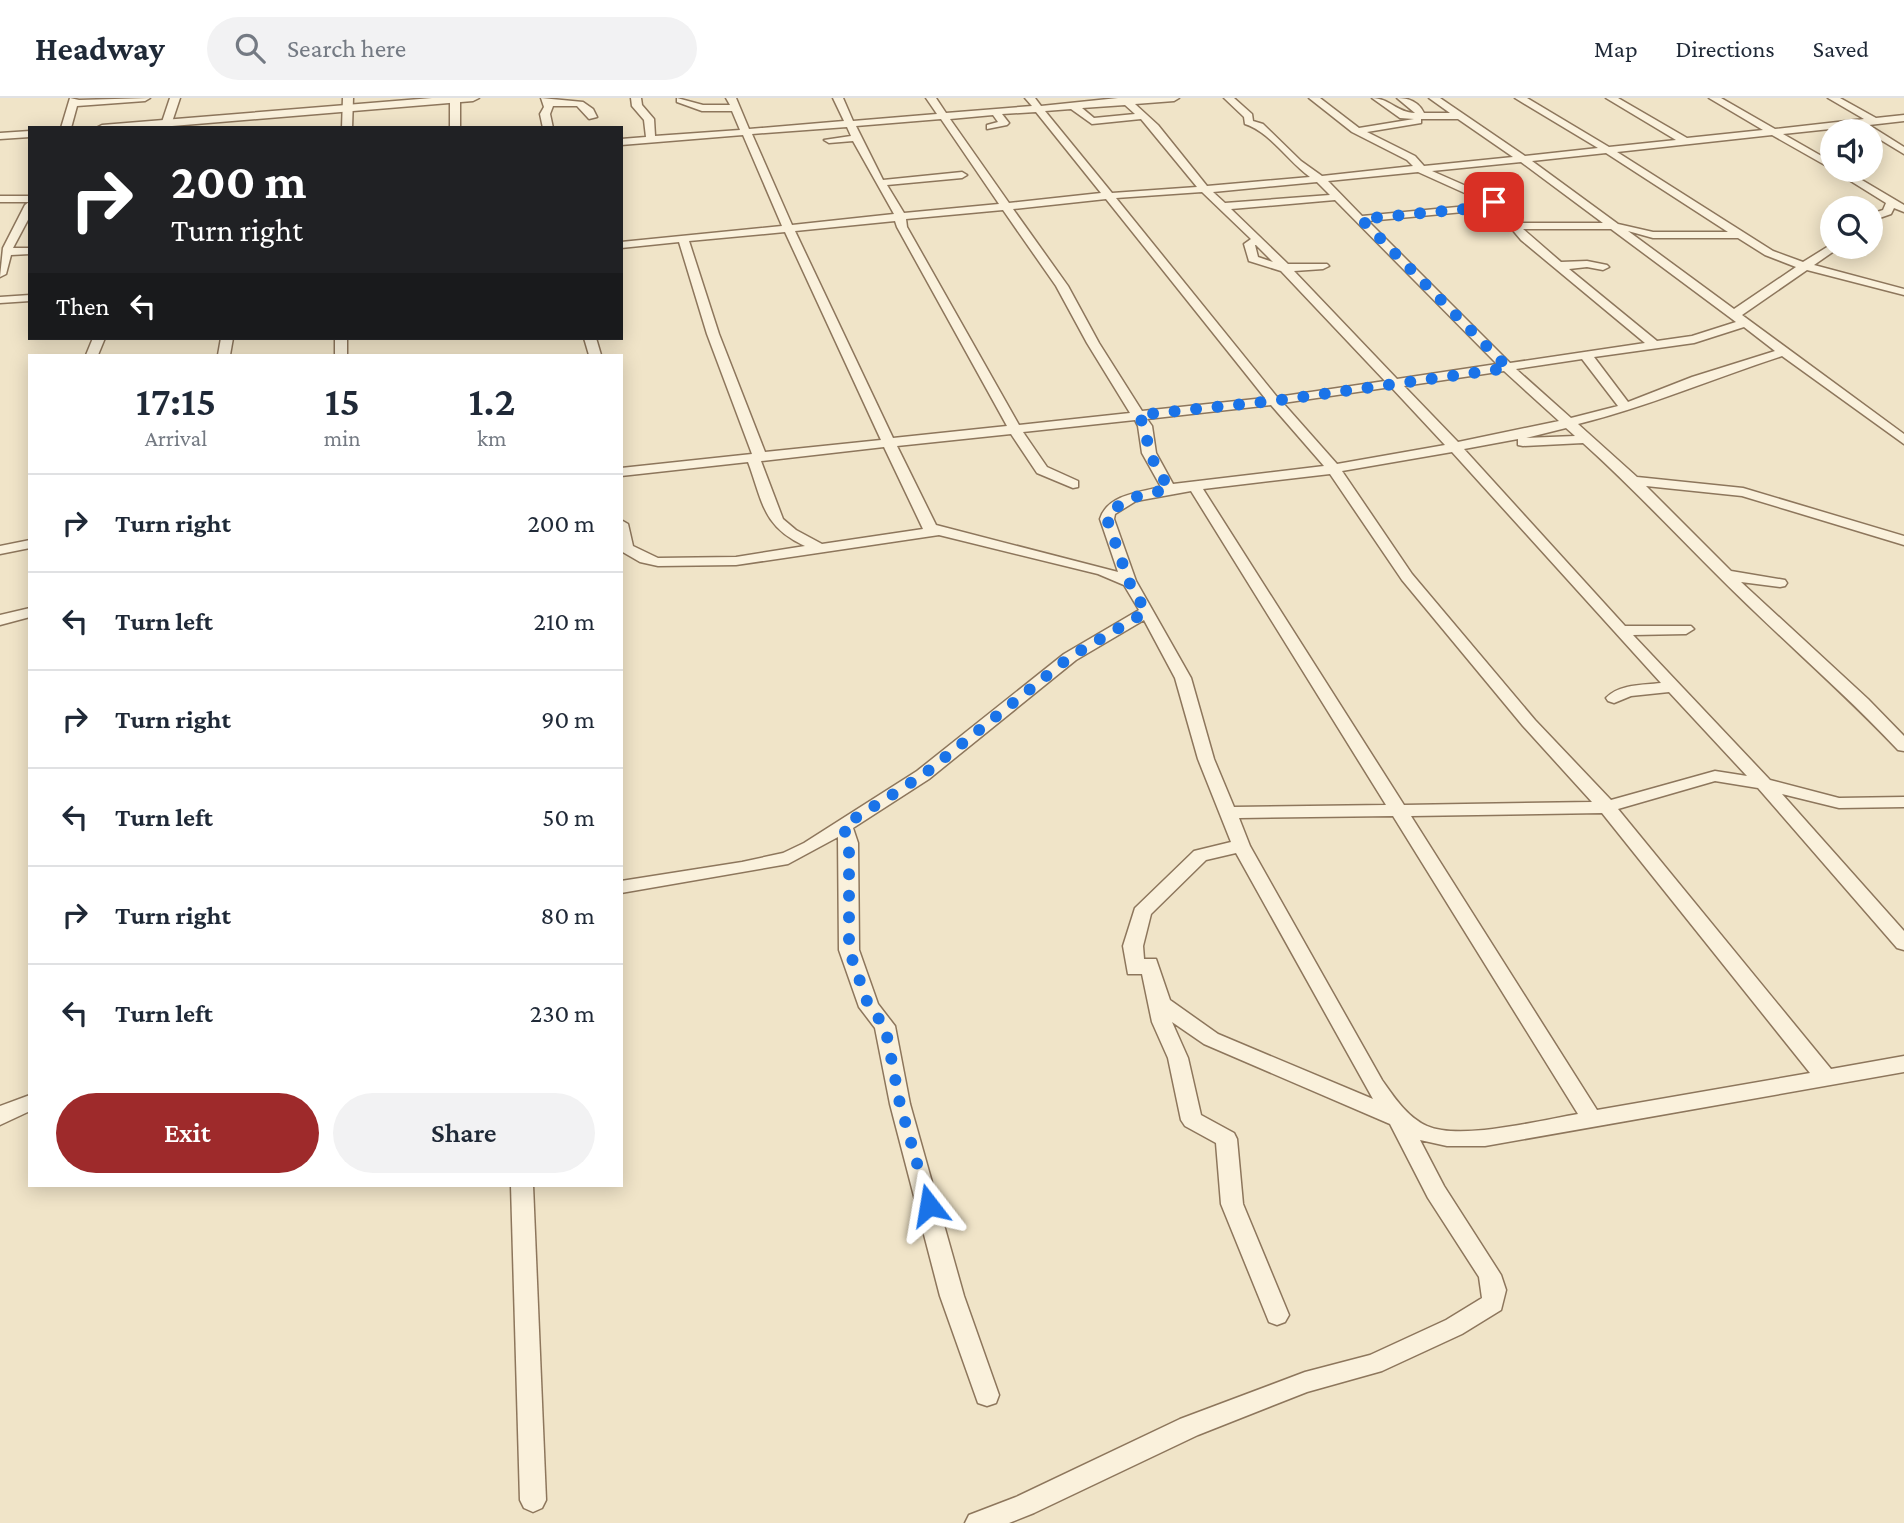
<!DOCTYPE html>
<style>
:root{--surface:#fff;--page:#f2f2f3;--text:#1f2937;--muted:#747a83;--line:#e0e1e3;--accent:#9e2a2b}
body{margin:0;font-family:"Crimson Pro",serif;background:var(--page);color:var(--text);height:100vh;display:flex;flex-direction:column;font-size:26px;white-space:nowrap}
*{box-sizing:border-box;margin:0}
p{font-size:23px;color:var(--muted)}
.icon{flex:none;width:38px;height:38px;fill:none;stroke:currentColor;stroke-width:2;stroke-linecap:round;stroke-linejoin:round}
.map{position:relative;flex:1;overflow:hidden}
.panel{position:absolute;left:28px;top:256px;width:595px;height:833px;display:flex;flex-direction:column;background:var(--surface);border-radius:0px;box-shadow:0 4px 18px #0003}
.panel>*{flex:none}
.guide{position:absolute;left:28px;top:28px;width:595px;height:214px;border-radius:0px;box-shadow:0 4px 18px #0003;background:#202124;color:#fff;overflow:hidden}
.buttons{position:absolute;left:1820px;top:21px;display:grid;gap:14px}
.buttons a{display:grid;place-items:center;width:63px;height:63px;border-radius:50%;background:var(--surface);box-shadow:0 4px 18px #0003;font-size:35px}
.pin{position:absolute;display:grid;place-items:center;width:60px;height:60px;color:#fff;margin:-30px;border-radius:14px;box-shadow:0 4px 10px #0006}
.me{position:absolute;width:77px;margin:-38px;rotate:346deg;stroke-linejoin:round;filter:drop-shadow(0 0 5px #0008)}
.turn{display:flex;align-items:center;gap:24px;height:147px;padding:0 28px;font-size:32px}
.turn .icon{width:91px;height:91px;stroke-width:2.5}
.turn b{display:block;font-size:49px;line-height:60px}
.then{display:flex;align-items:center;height:66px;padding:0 28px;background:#0003;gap:14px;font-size:26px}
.eta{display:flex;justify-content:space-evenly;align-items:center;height:119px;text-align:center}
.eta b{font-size:42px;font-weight:600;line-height:49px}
.button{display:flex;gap:14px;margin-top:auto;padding:14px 28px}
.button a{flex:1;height:80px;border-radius:42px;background:var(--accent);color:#fff;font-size:28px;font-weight:600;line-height:80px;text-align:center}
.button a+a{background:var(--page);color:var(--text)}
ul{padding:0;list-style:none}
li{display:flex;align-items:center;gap:21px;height:98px;padding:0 28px;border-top:2px solid var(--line)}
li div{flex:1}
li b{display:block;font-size:26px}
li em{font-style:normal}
header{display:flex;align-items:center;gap:42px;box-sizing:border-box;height:98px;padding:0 35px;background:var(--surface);border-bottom:2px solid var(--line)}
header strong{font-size:33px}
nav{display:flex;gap:38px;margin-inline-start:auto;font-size:24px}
.search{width:490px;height:63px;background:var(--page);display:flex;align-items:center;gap:18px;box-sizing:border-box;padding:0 24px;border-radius:38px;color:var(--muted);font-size:26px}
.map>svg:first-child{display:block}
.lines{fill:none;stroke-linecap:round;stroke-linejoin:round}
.minor-casing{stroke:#8d765c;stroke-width:3}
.tertiary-casing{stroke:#8d765c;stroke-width:3}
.minor{fill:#faf1dc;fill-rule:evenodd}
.tertiary{fill:#faf1dc;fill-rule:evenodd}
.route{stroke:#1a73e8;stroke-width:12;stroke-dasharray:0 21.6}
</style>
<header>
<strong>Headway</strong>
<div class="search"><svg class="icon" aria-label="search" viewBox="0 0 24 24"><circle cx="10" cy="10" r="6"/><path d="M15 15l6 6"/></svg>Search here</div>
<nav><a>Map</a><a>Directions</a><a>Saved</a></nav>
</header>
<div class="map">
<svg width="1904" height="1425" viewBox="0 0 1904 1425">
<rect width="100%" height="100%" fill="#f0e4c8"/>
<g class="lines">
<!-- minor casing -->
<g class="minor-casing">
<g id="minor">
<polygon points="70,0 79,2 150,0 145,3 77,8 71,30 61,30"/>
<polygon points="170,0 180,0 170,30 160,30"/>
<polygon points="343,0 353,0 352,30 342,30"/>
<rect x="450" y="0" width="10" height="30"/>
<polygon points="541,0 583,4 593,11 597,19 589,21 577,8 553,8 550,16 553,30 543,30 540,16 544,9"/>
<path d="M631,0H641L642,7L654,21L655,38L740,32L732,13H702L677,4V0L703,7H730L726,0H736L749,31L844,23L833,0H843L853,23L937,16L926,0H936L946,15L1032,8L1025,0H1035L1041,8L1118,0H1179L1174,3L1135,6L1158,27L1207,88L1310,79C1288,63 1270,34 1245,26L1244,19L1224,0H1234L1252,16L1253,23L1263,26L1301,63L1322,78L1413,68L1407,62L1352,34L1309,0H1320L1359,30L1414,21L1400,20L1372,0C1389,0 1398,15 1415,15L1397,0C1409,0 1419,4 1424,15H1450L1429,0H1440L1525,58L1598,50L1515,0H1527L1609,49L1676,42L1606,0H1618L1687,40L1763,32L1709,0H1721L1775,31L1864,21L1828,0H1840L1876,20L1904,17V23L1869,27L1904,49V56L1871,36V33L1858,28L1783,36L1832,64V71L1772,37L1617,54L1773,153L1803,164L1832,146V149H1838L1837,151L1814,167L1904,191V197L1807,172L1742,217L1904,336V346L1782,258C1714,280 1647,309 1578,326L1637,379L1743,390L1904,438V447L1742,398L1646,388L1731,473L1785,482L1787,485L1785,488L1780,489L1741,484L1868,601L1904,638V653L1898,652C1852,603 1803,560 1755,514C1697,459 1643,399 1583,345L1523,348L1518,347V341L1464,351L1625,528H1691L1694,531L1686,536L1633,537L1770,682L1839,700L1904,699V709L1839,710L1782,696L1904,833V852L1897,850L1758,690L1715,683L1618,711L1831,971L1904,958V974L1485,1048H1447L1420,1042L1444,1088L1501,1177L1506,1192L1501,1212L1462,1236L1382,1273L1307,1294L1198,1337L1034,1415L1009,1425H965L969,1417L1016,1399L1180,1321L1305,1274L1370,1257L1446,1222L1482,1200L1479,1179L1428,1100L1390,1026L1204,946L1172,924L1188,960L1201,1017L1234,1035L1237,1041L1243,1106L1289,1217L1285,1224L1277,1227L1269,1224L1221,1106L1216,1045L1185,1028L1181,1022L1168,960L1152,924L1142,876H1128L1123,848L1135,810L1194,753L1231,744L1198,661L1175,580L1144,522L1076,562L929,681L853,730L858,745L859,852L878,906L895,928L910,1006L964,1198L999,1297L996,1305L987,1308L978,1305L940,1198L890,1006L875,930L859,909L839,852L838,739L788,766L621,795V783L742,764L783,755L804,745L917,673L1064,556L1139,512L1124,487L1098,476L939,437L736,467L658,468L640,464L621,453V422L628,426L633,448L658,460L736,459L805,448C762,428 763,404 748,364L621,378V370L752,356L707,236L679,144L621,150V144L782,128L743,37L621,47V41L646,39L644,22L632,8ZM1125,7L1135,16L1094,20L1082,10ZM1071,11L1092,26L1141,21L1197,89L1112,95L1045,13ZM1036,14L1101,95L1009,105L950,21L993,17L998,24L987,27V31L1007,27L1009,25L1002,16ZM941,21L999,106L904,115L887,87L962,80L967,77L962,74L883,82L856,28ZM1421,21H1458L1513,59L1424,68L1415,58L1367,34L1421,25ZM847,29L851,38L824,42L829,45L853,43L894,116L792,127L752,36ZM1606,55L1728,134H1653L1618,126L1532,63ZM1521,64L1603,125H1518L1498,102L1432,73ZM1418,74L1489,106L1362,118L1328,83ZM1317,84L1330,97L1225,105L1213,94ZM1202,94L1251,141L1244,146L1249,163L1281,173L1385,283L1277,299L1116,100ZM1106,101L1265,300L1142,313L1099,245L1068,188L1013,111ZM1335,102L1497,266L1397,281L1294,173L1323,171L1329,168L1327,166H1288L1231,111ZM1495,111L1521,142L1645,245L1510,265L1368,123ZM1003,112L1056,188L1087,245L1130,315L1019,327L907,129L906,121ZM895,123L897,129L1007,328L893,340L795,133ZM1523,131H1611L1736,224L1692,238L1657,243L1569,171L1587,169L1603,172L1609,169L1607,167L1587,163L1561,164ZM1628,133L1653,140H1738L1765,157L1796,169L1734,211ZM785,134L881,342L765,354L719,236L689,143ZM1255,147H1256L1273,164L1258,159ZM1744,229L1775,253L1692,279L1628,304L1594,259L1694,245ZM1582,261L1618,308L1571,320L1516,271ZM1504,273L1559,323L1458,344L1404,288ZM1391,289L1445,347L1337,366L1283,305ZM1271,307L1324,368L1173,386L1156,355L1152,328L1147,321ZM1135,322L1138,328L1142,355L1161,389C1140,394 1107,397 1100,421L1118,474L936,427L897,348L1011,336L1037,375L1073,390L1078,389V383L1047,369L1023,334ZM1566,330L1575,338L1525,340H1526ZM884,349L923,431L822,446L796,432L783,421L761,363ZM1452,354L1661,585C1643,587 1619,586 1606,600L1608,603L1614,605L1631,598L1669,594L1747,678L1715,673L1611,702L1535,622L1412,476L1342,373ZM1330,376L1402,482L1523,628L1592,704L1404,707L1203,391ZM1191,393L1386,707L1234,709L1214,661L1191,580L1136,483L1114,421L1115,416L1136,403ZM1602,715L1810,975L1597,1012L1411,718ZM1393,718L1578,1016C1541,1022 1461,1043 1427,1028C1407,1019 1394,999 1382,982L1250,748L1239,720ZM1236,755L1368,992L1373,1001L1218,936L1170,902L1156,861H1144L1143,848L1151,816L1206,762Z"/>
<polygon points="1833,72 1845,72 1904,107 1904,114 1894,110 1891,116 1871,123 1871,116 1883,112 1886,105"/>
<polygon points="0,98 30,98 30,118 13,150 30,150 30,156 11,157 6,176 0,179 3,150 25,107 29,104 0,104"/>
<polygon points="30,197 30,203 0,205 0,199"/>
<polygon points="93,240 105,240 98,257 86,257"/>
<polygon points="221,240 233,240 230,257 218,257"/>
<rect x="335" y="240" width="12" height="17"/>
<polygon points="584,240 596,240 601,257 589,257"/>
<polygon points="30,442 30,450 0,456 0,448"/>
<polygon points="30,510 30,519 0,527 0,517"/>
<polygon points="30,997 30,1013 0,1027 0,1008"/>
<polygon points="511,1087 533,1087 546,1402 542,1410 533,1414 524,1410 520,1402"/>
</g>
</g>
<!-- tertiary casing -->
<g class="tertiary-casing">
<g id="tertiary">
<polygon points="432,0 479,0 473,3 148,30 96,30 102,27"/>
<polygon points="30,33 30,39 0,41 0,35"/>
</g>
</g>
<!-- minor -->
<use href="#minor" class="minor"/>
<!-- tertiary -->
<use href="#tertiary" class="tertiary"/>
</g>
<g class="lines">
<!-- route -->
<polyline class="route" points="929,1107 900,1006 885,928 869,909 849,852 849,745 843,728 923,677 1070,559 1146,514 1129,484 1107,421 1109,414 1131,400 1169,391 1149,355 1145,328 1138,317 1273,303 1508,270 1361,121 1497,108 1494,104"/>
</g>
</svg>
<div class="buttons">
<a><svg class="icon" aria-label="sound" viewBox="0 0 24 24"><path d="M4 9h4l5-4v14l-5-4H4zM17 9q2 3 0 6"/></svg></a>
<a><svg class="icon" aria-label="search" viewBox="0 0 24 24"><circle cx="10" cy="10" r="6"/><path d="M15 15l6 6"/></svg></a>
</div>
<div class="pin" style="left:1494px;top:104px;background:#d93025"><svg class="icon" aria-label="arrive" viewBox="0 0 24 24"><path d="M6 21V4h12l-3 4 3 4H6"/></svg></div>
<svg class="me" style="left:929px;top:1107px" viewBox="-20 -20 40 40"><path d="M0-17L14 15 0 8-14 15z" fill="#1a73e8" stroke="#fff" stroke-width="4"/></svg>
<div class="guide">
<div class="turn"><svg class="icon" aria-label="right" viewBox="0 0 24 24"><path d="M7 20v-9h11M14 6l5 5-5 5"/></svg><div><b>200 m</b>Turn right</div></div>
<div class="then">Then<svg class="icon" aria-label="left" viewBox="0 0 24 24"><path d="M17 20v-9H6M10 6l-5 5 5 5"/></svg></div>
</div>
<section class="panel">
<div class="eta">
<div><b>17:15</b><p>Arrival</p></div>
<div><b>15</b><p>min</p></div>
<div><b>1.2</b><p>km</p></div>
</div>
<ul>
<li><svg class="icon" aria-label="right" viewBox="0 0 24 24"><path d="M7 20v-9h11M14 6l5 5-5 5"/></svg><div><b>Turn right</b></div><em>200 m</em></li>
<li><svg class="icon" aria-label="left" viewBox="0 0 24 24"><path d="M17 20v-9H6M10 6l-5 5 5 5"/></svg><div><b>Turn left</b></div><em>210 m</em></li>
<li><svg class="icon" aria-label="right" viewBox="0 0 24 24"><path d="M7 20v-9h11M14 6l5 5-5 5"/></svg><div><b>Turn right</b></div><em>90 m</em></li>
<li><svg class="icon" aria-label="left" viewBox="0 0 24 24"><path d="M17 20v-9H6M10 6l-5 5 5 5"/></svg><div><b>Turn left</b></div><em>50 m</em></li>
<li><svg class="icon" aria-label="right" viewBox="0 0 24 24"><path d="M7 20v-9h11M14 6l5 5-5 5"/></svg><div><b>Turn right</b></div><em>80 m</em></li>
<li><svg class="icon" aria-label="left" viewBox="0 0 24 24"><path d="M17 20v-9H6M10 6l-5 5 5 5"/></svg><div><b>Turn left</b></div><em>230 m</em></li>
</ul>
<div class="button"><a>Exit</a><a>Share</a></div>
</section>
</div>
